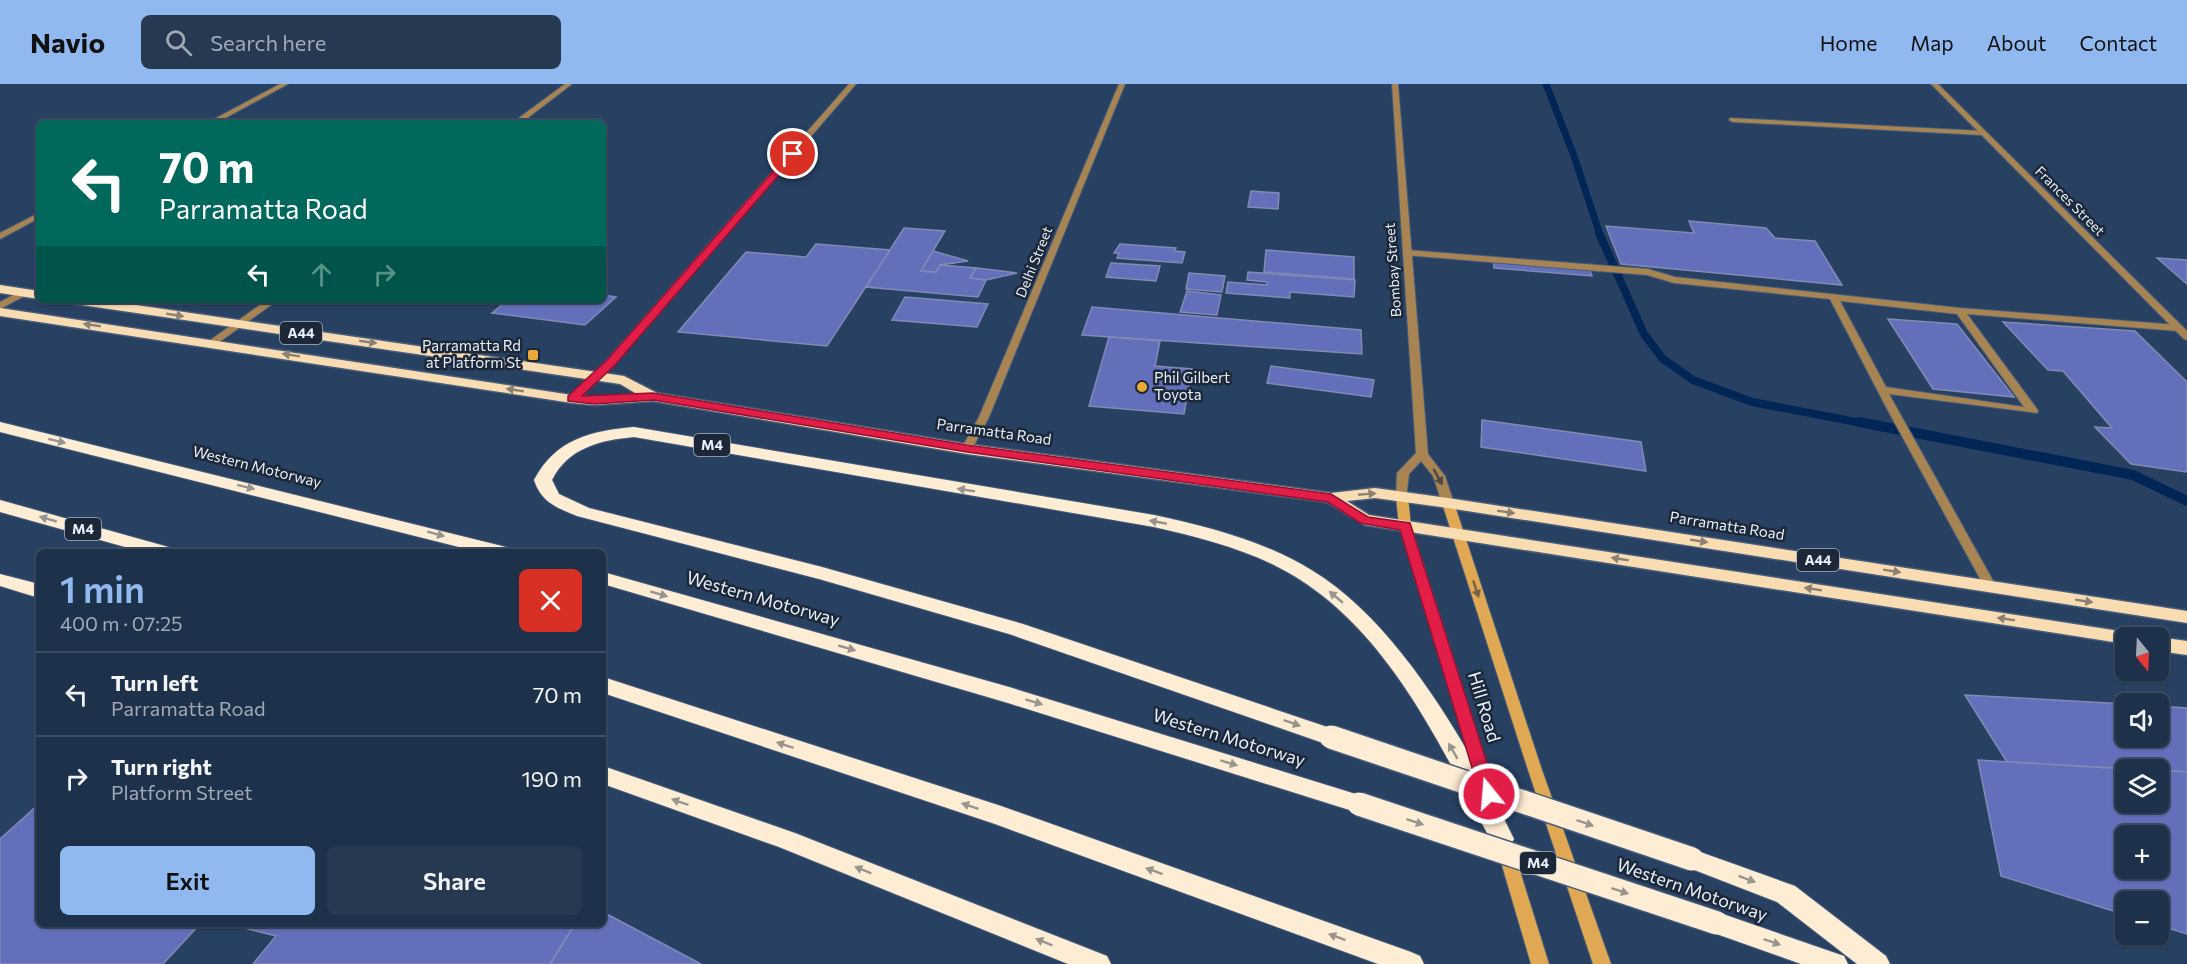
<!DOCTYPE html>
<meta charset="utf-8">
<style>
:root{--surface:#1e314a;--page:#263951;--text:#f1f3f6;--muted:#a1a9b5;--line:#3c4c62;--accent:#90b9f0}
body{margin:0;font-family:Commissioner,sans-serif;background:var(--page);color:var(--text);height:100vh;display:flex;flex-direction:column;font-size:22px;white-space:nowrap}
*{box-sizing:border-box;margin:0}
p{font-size:20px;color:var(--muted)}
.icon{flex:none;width:33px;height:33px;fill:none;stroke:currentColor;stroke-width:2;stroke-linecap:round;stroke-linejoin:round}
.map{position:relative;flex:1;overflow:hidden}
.panel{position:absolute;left:36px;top:465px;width:570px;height:378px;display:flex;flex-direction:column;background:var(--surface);border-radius:9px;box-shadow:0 2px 4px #0004,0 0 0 2px var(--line)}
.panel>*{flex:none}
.top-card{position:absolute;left:36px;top:36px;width:570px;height:183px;border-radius:9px;box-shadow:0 2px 4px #0004,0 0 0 2px var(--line);background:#00695c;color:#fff;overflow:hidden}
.needle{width:39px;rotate:162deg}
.controls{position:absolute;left:2115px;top:543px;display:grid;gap:12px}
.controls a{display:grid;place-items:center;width:54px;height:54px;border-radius:9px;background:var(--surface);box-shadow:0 2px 4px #0004,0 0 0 2px var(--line);font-size:30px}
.pin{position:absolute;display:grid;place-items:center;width:51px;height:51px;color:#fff;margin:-26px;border:3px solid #fff;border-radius:50%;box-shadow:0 2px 6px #0007}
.me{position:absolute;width:66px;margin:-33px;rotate:343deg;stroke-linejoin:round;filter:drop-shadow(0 0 4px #0008)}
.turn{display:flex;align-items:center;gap:21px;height:126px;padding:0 24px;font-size:27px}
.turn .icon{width:78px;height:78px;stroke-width:2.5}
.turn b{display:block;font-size:42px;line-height:51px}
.lanes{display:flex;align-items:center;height:57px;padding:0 24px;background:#0003;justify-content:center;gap:30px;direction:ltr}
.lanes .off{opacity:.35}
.round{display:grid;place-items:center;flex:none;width:63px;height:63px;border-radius:9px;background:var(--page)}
.headline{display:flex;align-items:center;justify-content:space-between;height:102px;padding:0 24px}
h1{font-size:36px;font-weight:600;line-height:45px;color:var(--accent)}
.cta{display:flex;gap:12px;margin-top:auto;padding:12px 24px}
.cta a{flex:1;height:69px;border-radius:9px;background:var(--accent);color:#111;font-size:24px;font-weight:600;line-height:69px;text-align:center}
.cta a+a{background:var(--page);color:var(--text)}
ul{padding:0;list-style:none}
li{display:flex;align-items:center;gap:18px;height:84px;padding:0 24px;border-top:2px solid var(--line)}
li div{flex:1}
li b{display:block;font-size:22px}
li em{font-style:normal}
header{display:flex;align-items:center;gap:36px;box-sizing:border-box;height:84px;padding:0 30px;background:var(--accent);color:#111}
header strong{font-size:28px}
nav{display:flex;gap:33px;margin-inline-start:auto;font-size:21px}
.search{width:420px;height:54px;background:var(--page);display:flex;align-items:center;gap:15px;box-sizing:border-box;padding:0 21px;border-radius:9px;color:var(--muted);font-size:22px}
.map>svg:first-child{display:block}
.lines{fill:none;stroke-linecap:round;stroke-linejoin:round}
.stream-far2{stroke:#002655;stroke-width:7}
.stream-far1{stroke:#002655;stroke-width:8}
.stream{stroke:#002655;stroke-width:10}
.building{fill:#646fbb;stroke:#818ab5;stroke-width:1.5;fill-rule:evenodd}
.service-casing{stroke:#465d7b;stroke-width:2}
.minor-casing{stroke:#465d7b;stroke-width:2}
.secondary-casing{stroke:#465d7b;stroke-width:2}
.trunk-casing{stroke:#465d7b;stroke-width:3}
.motorway-casing{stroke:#465d7b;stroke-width:2}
.service{fill:#a78451;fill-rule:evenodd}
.minor{fill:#a78451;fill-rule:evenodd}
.secondary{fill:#e0a853;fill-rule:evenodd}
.trunk{fill:#fadcb2;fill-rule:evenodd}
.motorway{fill:#feedd5;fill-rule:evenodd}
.motorway-bridge-casing{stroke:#465d7b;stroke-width:26;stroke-linecap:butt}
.motorway-bridge{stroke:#feedd5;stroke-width:23}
.oneway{fill:#8b8274}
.oneway2{fill:#98948e}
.oneway3{fill:#4d4840}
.oneway4{fill:#746244}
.route{fill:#e11d48;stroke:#92132f;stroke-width:1.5}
.poi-dot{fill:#eca93a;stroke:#1c2837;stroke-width:2}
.labels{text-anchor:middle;stroke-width:5;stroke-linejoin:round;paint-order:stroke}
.far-street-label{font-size:14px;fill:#e6f0fc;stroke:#1c2837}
.shield{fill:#1c2837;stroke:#a9b4c1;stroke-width:1.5}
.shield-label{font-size:14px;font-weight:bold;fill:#e6f0fc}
.poi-label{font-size:15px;fill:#e6f0fc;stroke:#1c2837;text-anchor:end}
.street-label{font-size:15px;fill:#e6f0fc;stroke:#1c2837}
.near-street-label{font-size:18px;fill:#e6f0fc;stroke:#1c2837}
</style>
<header>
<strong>Navio</strong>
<div class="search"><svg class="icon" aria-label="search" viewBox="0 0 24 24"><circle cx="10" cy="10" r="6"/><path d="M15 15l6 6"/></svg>Search here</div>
<nav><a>Home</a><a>Map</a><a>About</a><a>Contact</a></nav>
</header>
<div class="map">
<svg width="2187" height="880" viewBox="0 0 2187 880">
<rect width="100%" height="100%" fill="#284163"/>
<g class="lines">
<!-- stream-far2 -->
<polyline class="stream-far2" points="1546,0 1574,72 1600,151"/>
<!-- stream-far1 -->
<polyline class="stream-far1" points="1599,149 1644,250 1663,275 1693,296 1752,318 1867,340"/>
<!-- stream -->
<polyline class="stream" points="1859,338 2133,391 2187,417"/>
</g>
<!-- building -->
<g class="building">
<polygon points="1251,107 1279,109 1278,125 1248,123"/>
<polygon points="1689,137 1766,144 1775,154 1815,157 1842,201 1621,180 1606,142 1694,149"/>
<polygon points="904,144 945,147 921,187 936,188 940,181 976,184 970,194 986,196 978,213 866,203"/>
<polygon points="816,160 890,166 827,262 678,248 746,168 806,173"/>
<polygon points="1120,160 1176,164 1175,167 1185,168 1182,179 1117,174 1119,169 1114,169"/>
<polygon points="1266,166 1354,173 1354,195 1264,188"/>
<polygon points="933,167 968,177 940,181 936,188 921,187"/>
<polygon points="1493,173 1588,181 1592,192 1494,184"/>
<polygon points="2157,174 2187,176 2187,200"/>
<polygon points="1111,179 1160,182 1156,197 1106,193"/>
<polygon points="976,184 994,186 1017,189 986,196 970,194"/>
<polygon points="1248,188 1355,196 1354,213 1290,208 1290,214 1226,209 1228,198 1267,201 1267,198 1247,196"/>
<polygon points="1189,189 1225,192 1222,208 1186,205"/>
<polygon points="1187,207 1221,211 1217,231 1180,228"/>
<polygon points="603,211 616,213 585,241 492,229 508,216 603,216"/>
<polygon points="905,213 988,220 977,243 892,236"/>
<polygon points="1092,223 1361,246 1362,270 1082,251"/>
<polygon points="1888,235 1957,240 2014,313 1933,305"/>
<polygon points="2003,238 2135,247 2187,298 2187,388 2131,380 2095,343 2112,344 2063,287 2048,286"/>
<polygon points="1109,253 1160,257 1155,282 1192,285 1184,330 1089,322"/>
<polygon points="1271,282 1374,296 1371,313 1267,299"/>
<polygon points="1482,336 1641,358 1646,387 1481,363"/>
<polygon points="1965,611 2126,620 2126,652 2158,652 2158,622 2187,624 2187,688 2007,678"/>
<path d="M1978,676L2142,686H2126V718H2158V686L2187,688V850L2158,841V818H2126V831L2001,792ZM2126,752H2158V784H2126Z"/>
<polygon points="39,720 39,840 200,840 163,880 0,880 0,755"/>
<polygon points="603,828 701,880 550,880 575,840 603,840"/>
<polygon points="229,840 575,840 550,880 253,880 276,852"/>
</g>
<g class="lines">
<!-- service casing -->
<g class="service-casing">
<g id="service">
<polygon points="1730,34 1982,47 1986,49 1982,51 1733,38 1729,36"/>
<path d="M1407,166L1648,185L1675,193L1960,224L2178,241L2183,244L2178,247L1967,230L2037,325L2038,327L2037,329L1889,310L1996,502L1990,506L1984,502L1886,323L1830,215L1674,199L1647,191L1404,171V167ZM1840,217L1957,230L2024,323L1886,303Z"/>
<polygon points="25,205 28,206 28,210 0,225 0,218"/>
</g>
</g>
<!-- minor casing -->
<g class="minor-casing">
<g id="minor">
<polygon points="280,0 288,0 216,39 207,39"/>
<polygon points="565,0 572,0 521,39 512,39"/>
<polygon points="849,0 856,0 615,280 576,317 568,317 567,315 568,313 607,276"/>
<polygon points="1119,0 1125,0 989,333 971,367 963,367 961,365 979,333"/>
<polygon points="1392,0 1398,0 1428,370 1445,392 1454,419 1448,423 1442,419 1433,392 1421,377 1409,390 1406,416 1402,417 1396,413 1397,389 1416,369"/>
<polygon points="1931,0 1938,0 2187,247 2187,256 2184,255"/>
<polygon points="39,129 39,134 0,155 0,149"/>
<polygon points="267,216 278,216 215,261 209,261 209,257"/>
</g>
</g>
<!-- secondary casing -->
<g class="secondary-casing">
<g id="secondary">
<polygon points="1402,409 1408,413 1411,442 1496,708 1493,712 1488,714 1483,712 1480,708 1399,442 1396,413"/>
<polygon points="1448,415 1454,419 1542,686 1611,880 1593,880 1528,686 1442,419"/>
<polygon points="1506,761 1512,763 1514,768 1549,880 1531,880 1498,768 1500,763"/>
</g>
</g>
<!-- trunk casing -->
<g class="trunk-casing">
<g id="trunk">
<polygon points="0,201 39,207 39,215 0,209"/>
<polygon points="69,216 102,216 624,292 657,309 967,360 1331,409 1375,404 1448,414 2187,527 2187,539 1448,424 1375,414 1347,417 1369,431 2132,549 2135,554 2126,554 2126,560 1365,441 1327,418 967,370 653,317 594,321 572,319 0,232 0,224 572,311 594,313 637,310 620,300 75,220"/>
<polygon points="2158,553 2187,557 2187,571 2158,567"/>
</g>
</g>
<!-- motorway casing -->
<g class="motorway-casing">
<g id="motorway">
<polygon points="0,338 510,464 512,468 479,468 0,348"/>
<path d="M634,343L1154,431C1209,443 1265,457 1313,487C1400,540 1470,665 1514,755L1510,762L1502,765L1494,762C1438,658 1384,534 1272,480C1234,462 1194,452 1154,443L634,353C600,356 568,364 552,396L559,410L589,424L822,483L1023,540L1339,647L1342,653L1339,659L1331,661L1323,659L1009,550L819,495L577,432C557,424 541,418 534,396C556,355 590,347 634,343Z"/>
<polygon points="0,416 172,464 174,468 143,468 0,428"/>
<polygon points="603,488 1009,603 1359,711 1367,713 1370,720 1367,727 1359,729 1008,619 603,500"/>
<polygon points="0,490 39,500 39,514 0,502"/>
<polygon points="603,593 1001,722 1411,868 1420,872 1424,880 1378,880 995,740 603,609"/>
<polygon points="603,682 795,749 1107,872 1111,880 1068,880 779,763 603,700"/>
<polygon points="1692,765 1795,802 1886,872 1890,880 1857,880 1777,818 1684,782 1680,775 1684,768"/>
<polygon points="1717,828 1844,872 1848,880 1801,880 1708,847 1704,839 1708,831"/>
</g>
</g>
<!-- service -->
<use href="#service" class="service"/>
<!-- minor -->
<use href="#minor" class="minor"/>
<!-- secondary -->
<use href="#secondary" class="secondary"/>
<!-- trunk -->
<use href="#trunk" class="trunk"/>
<!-- motorway -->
<use href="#motorway" class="motorway"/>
<!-- motorway-bridge casing -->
<g class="motorway-bridge-casing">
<g id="motorway-bridge">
<polyline points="1331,653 1692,775"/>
<polyline points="1359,720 1717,839"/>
</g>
</g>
<!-- motorway-bridge -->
<use href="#motorway-bridge" class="motorway-bridge"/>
</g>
<!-- one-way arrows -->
<defs><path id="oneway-solid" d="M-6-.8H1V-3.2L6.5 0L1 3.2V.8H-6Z" transform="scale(1.5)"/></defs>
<g class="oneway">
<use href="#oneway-solid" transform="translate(175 231) rotate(9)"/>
<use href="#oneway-solid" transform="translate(92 241) rotate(-172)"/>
<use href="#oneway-solid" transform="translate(368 258) rotate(8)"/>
<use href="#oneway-solid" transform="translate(291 271) rotate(-171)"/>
<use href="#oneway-solid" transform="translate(515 306) rotate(-171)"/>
<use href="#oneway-solid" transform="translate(1367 410) rotate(-5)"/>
<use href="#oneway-solid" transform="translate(1506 428) rotate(9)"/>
<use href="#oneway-solid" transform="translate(1699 457) rotate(9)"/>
<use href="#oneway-solid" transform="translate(1620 475) rotate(-171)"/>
<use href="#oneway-solid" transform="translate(1892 487) rotate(9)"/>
<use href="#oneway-solid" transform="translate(1813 505) rotate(-171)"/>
<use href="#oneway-solid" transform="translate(2084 517) rotate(9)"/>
<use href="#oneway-solid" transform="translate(2006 535) rotate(-171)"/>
</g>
<g class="oneway2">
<use href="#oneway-solid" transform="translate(57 357) rotate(14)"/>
<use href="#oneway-solid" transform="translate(246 403) rotate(14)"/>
<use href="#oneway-solid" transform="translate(966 406) rotate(-171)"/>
<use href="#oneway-solid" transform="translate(48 435) rotate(-164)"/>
<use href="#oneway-solid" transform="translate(1158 438) rotate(-169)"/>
<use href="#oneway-solid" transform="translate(436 450) rotate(15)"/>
<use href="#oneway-solid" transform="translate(659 510) rotate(16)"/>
<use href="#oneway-solid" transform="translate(1336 513) rotate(-140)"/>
<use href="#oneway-solid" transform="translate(847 564) rotate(16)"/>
<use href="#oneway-solid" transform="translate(1034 618) rotate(17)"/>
<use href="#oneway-solid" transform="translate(1292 639) rotate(19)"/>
<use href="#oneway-solid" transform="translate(785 661) rotate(-162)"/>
<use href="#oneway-solid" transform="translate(1453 667) rotate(-120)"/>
<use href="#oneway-solid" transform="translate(1229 679) rotate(17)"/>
<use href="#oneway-solid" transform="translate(680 718) rotate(-161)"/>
<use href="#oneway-solid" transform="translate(970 722) rotate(-162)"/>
<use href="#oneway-solid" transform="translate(1415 738) rotate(18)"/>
<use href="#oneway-solid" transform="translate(1585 739) rotate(19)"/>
<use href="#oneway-solid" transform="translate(863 786) rotate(-158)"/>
<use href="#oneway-solid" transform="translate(1154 787) rotate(-160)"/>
<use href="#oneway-solid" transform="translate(1747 795) rotate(21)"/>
<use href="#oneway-solid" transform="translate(1620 807) rotate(18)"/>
<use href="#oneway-solid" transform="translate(1337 853) rotate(-160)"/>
<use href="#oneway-solid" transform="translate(1044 858) rotate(-158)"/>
<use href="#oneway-solid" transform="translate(1772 858) rotate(19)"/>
</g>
<use class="oneway3" href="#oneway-solid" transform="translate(1438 393) rotate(61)"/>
<use class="oneway4" href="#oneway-solid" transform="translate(1476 505) rotate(72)"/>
<!-- route -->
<polygon class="route" points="790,68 797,70 615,281 582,312 653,309 967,361 1331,410 1368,433 1410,439 1497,710 1495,715 1489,717 1483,715 1480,710 1400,446 1360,439 1328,418 967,368 653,316 594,320 568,317 568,312 607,276"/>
<!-- markers -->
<g class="poi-dot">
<rect x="527" y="265" width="12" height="12" rx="3"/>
<circle cx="1142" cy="303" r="6"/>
</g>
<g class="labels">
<!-- far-street labels -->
<g class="far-street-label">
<text transform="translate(2070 117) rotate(45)" y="5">Frances Street</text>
<text transform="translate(1034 178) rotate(-68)" y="5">Delhi Street</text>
<text transform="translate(1393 186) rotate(-94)" y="5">Bombay Street</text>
</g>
<!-- shield labels -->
<g class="shield">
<rect x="280" y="238" width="42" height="22" rx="4.5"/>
<rect x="694" y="350" width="36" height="22" rx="4.5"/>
<rect x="65" y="434" width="36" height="22" rx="4.5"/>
<rect x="1797" y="465" width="42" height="22" rx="4.5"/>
<rect x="1520" y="768" width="36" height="22" rx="4.5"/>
</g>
<g class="shield-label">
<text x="301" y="254">A44</text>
<text x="712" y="366">M4</text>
<text x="83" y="450">M4</text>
<text x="1818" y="481">A44</text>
<text x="1538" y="784">M4</text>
</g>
<!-- poi labels -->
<g class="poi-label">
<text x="521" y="267">Parramatta Rd<tspan x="521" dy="17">at Platform St</tspan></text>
<text x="1154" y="299" text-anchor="start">Phil Gilbert<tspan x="1154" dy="17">Toyota</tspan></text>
</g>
<!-- street labels -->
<g class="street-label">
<text transform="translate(994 348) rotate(8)" y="5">Parramatta Road</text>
<text transform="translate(257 383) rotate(14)" y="5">Western Motorway</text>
<text transform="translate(1727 442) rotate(9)" y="5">Parramatta Road</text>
</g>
<!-- near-street labels -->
<g class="near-street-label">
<text transform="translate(763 515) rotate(16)" y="6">Western Motorway</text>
<text transform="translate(1484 623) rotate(73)" y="6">Hill Road</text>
<text transform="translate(1229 654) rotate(17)" y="6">Western Motorway</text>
<text transform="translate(1692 806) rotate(19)" y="6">Western Motorway</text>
</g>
</g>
</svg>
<div class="controls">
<a><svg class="needle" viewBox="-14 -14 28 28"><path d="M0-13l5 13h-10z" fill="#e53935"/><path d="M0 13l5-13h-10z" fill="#a1a9b5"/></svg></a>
<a><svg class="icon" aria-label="sound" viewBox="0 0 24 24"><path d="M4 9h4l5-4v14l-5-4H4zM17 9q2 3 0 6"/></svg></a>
<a><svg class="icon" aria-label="layers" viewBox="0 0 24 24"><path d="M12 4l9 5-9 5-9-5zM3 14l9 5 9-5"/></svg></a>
<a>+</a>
<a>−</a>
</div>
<div class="pin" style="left:793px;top:70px;background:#d93025"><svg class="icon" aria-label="arrive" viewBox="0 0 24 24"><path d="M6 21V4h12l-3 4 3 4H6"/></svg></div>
<svg class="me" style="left:1489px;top:710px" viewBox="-20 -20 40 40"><circle r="17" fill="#e11d48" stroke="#fff" stroke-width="3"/><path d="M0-11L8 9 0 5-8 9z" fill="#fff"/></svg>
<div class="top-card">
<div class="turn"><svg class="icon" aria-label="left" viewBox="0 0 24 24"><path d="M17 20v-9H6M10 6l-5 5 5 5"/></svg><div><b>70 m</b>Parramatta Road</div></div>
<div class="lanes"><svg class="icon" aria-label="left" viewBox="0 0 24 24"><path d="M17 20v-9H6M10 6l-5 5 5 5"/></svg><svg class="icon off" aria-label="ahead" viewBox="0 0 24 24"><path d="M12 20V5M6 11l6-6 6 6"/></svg><svg class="icon off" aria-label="right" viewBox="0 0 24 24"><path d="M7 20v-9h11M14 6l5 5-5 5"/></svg></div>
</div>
<section class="panel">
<div class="headline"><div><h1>1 min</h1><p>400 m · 07:25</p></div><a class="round" style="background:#d93025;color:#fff"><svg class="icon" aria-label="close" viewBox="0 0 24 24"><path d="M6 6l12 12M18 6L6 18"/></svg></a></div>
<ul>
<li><svg class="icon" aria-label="left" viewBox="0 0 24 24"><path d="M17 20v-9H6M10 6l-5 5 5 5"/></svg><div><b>Turn left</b><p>Parramatta Road</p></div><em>70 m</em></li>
<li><svg class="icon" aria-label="right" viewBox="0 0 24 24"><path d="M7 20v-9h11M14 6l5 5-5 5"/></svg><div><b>Turn right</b><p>Platform Street</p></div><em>190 m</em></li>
</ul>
<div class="cta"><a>Exit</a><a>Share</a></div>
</section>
</div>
